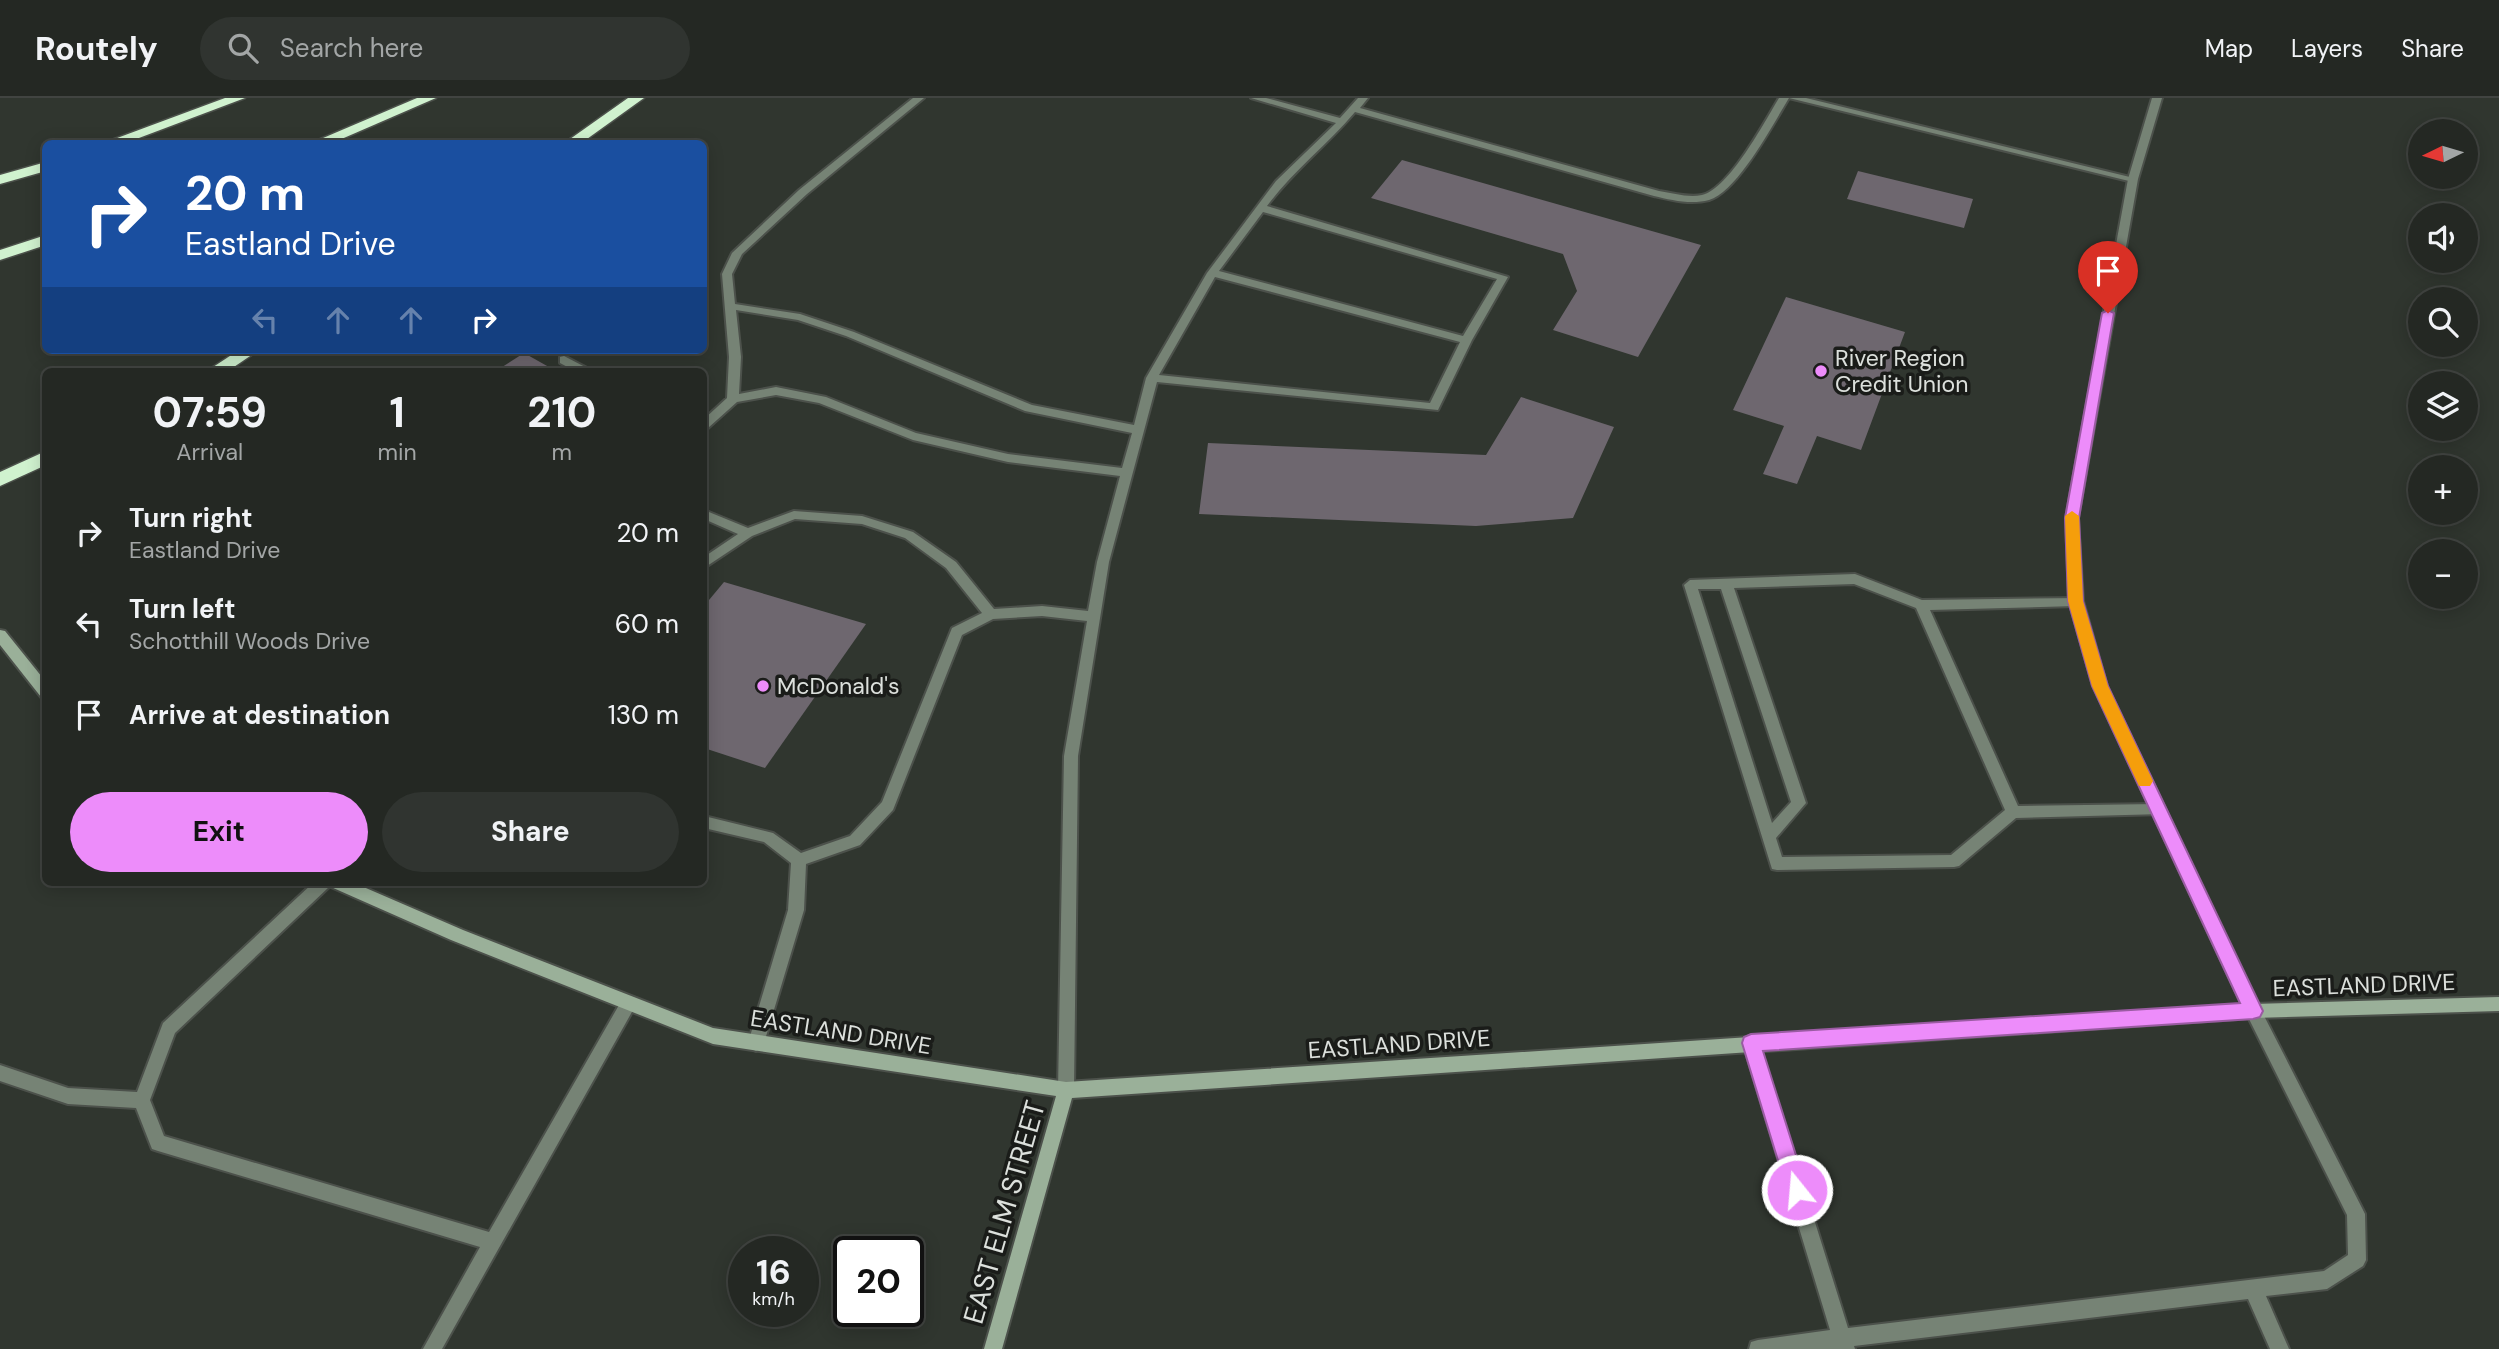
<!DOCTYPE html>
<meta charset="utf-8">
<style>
:root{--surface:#242823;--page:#303430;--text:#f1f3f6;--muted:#a3a6a6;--line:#414441;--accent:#ed8cfa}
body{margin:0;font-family:"DM Sans",sans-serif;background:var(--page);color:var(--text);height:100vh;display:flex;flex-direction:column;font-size:26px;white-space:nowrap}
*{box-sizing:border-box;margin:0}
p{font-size:23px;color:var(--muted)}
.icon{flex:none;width:38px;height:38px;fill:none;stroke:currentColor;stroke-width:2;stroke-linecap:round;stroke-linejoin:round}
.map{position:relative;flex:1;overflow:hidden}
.sheet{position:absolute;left:42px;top:270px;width:665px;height:518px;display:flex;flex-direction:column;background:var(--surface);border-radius:10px;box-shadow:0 4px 18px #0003,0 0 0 2px var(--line)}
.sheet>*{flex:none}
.banner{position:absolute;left:42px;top:42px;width:665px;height:214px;border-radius:10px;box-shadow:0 4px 18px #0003,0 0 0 2px var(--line);background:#1a4fa0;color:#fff;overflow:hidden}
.needle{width:46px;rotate:265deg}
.tools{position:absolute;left:2408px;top:21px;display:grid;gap:14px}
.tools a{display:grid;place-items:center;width:70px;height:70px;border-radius:50%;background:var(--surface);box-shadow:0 4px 18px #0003,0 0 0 2px var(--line);font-size:35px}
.speed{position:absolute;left:728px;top:1138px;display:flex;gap:14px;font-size:35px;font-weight:700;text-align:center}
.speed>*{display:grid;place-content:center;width:91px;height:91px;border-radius:50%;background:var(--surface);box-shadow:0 4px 18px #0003,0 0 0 2px var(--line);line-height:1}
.speed small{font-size:18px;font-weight:400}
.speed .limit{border:4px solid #111;border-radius:10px;background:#fff;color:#111}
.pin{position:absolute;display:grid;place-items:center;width:60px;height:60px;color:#fff;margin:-72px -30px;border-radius:50% 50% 50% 0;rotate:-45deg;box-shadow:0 0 7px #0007}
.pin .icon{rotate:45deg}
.me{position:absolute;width:77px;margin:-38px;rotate:343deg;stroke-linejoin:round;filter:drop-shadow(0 0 5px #0008)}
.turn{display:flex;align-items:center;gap:24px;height:147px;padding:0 28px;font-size:32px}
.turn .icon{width:91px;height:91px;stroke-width:2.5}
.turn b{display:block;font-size:49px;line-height:60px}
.lanes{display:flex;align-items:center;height:66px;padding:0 28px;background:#0003;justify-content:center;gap:35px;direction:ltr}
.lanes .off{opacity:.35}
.eta{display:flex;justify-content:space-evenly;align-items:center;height:119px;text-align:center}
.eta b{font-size:42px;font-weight:700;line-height:49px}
.cta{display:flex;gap:14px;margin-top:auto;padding:14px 28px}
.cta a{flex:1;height:80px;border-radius:42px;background:var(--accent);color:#111;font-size:28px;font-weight:700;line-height:80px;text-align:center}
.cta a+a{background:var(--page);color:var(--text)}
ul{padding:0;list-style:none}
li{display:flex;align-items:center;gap:21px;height:91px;padding:0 28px}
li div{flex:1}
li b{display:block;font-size:26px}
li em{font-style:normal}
header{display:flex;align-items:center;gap:42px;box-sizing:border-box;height:98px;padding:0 35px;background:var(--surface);border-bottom:2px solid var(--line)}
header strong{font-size:33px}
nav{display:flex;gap:38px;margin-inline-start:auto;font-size:24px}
.search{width:490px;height:63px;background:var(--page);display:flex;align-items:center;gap:18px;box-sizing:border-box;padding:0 24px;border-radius:38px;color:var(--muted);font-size:26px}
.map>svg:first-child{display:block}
.building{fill:#6e676f}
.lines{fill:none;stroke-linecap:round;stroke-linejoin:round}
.lane-casing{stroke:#4c514b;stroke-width:4}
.street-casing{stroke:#4c514b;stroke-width:4}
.secondary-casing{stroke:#4c514b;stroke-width:4}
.highway-casing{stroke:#4c514b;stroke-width:3}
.lane{fill:#768375;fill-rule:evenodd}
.street{fill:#768375;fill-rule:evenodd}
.secondary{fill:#9ab099;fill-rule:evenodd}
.highway{fill:#d0f2cf;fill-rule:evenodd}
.route{fill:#ed8cfa;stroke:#9a5ba2;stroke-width:2}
.slow{fill:#f59e0b}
.poi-dot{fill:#ed8cfa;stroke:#1a1c19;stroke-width:2.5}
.labels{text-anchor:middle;stroke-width:7;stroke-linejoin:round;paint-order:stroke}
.poi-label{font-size:23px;fill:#dce0dc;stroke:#1a1c19;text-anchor:start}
.street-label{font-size:23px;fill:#dce0dc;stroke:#1a1c19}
.near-street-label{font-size:28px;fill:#dce0dc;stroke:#1a1c19}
</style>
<header>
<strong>Routely</strong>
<div class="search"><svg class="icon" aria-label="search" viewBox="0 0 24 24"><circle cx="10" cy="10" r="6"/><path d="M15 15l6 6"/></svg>Search here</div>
<nav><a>Map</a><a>Layers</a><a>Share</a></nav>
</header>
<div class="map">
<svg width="2499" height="1251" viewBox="0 0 2499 1251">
<rect width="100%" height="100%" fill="#30362f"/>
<!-- building -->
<g class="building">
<polygon points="1402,62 1701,147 1638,259 1553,232 1577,193 1563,156 1371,100"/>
<polygon points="1858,73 1973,101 1964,130 1847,101"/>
<polygon points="1786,199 1905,234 1861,352 1817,338 1797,386 1763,376 1784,328 1733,312"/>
<polygon points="524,255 556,273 496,273"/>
<polygon points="1521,299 1614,329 1573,420 1476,428 1199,416 1208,345 1486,357"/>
<polygon points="724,484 866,526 765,670 704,650 704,508"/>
</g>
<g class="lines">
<!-- lane casing -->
<g class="lane-casing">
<g id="lane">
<path d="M913,0H924L807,96L742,156L732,176L735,206L800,216L854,234L1032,307L1134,327L1146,280L1207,175L1276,83L1336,25L1251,0H1266L1340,20L1358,0H1368L1360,10L1659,93C1673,95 1688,100 1702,97C1729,91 1765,23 1779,0H1789C1773,26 1738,93 1709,102C1691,107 1671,102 1654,98L1355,14C1327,47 1292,74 1267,108L1508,179L1472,242L1438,312L1157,284L1109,464L1078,658L1074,992L1072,998L1066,1000L1060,998L1058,992L1064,658L1087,523L1042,518L993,521L962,537L893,712L860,747L806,766L804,812L764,945L762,950L756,953L750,950L748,945L788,812L791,765L764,744L704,730V718L773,735L801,755L850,738L882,704L952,530L982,515L946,470L905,440L862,426L795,421L752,438L704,470V459L738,436L704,421V412L748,430L794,413L862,418L913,434L956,464L994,511L1042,508L1088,513L1097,464L1120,378L1008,364L913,342L819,305L776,297L737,304L708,330L704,331V321L727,300L729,259L722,176L732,155L799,92ZM1263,114L1497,181L1463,238L1219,173ZM1215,179L1460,244L1430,305L1159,277ZM736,212L798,222L846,238L1025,313L1132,335L1122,370L1008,356L916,335L826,299L776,289L739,296L741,259Z"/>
<polygon points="1789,0 1806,0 2138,81 2133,84"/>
<polygon points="564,258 587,270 589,273 575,273 560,265 560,259"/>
<path d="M1855,476L1922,502L2081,500L2083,503L2081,506L2076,508L1930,512L2018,708L2158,706L2163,708L2165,712L2163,716L2016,720L1959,768L1954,769L1777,772L1772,771L1684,487L1690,482ZM1854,486L1916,510L2005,712L1951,757L1782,759L1776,740L1806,705L1734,490ZM1698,491H1721L1791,704L1772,725Z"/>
<polygon points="314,784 332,784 329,789 175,935 150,1002 164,1038 489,1134 623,900 629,898 635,900 637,905 442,1251 423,1251 480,1149 158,1053 152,1051 136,1010 68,1006 0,983 0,967 68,990 137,994 163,925"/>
<polygon points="2253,906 2259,908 2362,1110 2365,1116 2366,1162 2363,1168 2327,1191 2266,1198 2289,1251 2270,1251 2248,1201 1854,1248 1855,1251 1749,1251 1751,1244 1758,1242 1830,1232 1743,945 1745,940 1751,937 1757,940 1759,945 1848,1230 2324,1173 2348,1157 2347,1117 2245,913 2247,908"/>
</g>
</g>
<!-- street casing -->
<g class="street-casing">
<polygon id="street" points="2152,0 2162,0 2138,81 2078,420 2083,503 2107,588 2261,913 2259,918 2253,920 2247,918 2093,588 2069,503 2066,420 2128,81"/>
</g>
<!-- secondary casing -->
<g class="secondary-casing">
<g id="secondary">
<polygon points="0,532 5,533 46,584 46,600 41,599 0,547"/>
<polygon points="328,784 352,784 463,832 713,930 1066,984 2253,906 2499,899 2499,913 2253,920 1072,1000 1002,1251 984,1251 1056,998 713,946 451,842 331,789"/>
</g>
</g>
<!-- highway casing -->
<g class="highway-casing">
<g id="highway">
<polygon points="225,0 245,0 123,46 101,46"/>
<polygon points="417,0 436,0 330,46 309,46"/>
<polygon points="628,0 644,0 580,46 563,46"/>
<polygon points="46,64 46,73 0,86 0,77"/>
<polygon points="46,137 46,147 0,162 0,152"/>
<polygon points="239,252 259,252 228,273 207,273"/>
<polygon points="46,353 46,367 0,388 0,374"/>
</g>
</g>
<!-- lane -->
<use href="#lane" class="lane"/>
<!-- street -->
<use href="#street" class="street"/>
<!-- secondary -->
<use href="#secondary" class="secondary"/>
<!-- highway -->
<use href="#highway" class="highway"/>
</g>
<!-- route -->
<polygon class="route" points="2108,212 2114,215 2079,420 2083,503 2108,588 2263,913 2260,919 2253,921 1763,953 1807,1092 1804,1099 1797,1102 1789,1099 1787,1092 1742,945 1744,939 1751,936 2240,905 2092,588 2068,503 2065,420 2102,215"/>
<!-- slow -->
<polygon class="slow" points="2072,413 2079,418 2083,503 2108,588 2153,683 2150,688 2139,688 2092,588 2068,503 2065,418"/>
<!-- markers -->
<g class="poi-dot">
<circle cx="1821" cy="273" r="7"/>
<circle cx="763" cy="588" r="7"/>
</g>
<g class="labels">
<!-- poi labels -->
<g class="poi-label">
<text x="1835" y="268">River Region<tspan x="1835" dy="26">Credit Union</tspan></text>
<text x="777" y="596">McDonald's</text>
</g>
<!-- street labels -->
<g class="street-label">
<text transform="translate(2364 887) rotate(-2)" y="8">EASTLAND DRIVE</text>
<text transform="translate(841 934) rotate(9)" y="8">EASTLAND DRIVE</text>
<text transform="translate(1399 946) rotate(-4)" y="8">EASTLAND DRIVE</text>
</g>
<!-- near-street labels -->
<g class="near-street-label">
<text transform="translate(1004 1114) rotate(-74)" y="10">EAST ELM STREET</text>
</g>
</g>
</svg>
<div class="tools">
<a><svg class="needle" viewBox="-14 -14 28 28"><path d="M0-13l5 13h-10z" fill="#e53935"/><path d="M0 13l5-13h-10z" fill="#a3a6a6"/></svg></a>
<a><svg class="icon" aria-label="sound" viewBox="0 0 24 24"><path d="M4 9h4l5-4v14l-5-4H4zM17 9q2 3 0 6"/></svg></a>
<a><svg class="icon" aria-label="search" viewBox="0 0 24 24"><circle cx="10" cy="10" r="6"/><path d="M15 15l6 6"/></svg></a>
<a><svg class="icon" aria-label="layers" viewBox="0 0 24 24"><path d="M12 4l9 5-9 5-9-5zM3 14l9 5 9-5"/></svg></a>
<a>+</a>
<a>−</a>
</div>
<div class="speed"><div>16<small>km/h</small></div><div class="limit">20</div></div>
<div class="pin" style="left:2108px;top:215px;background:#d93025"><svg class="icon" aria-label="arrive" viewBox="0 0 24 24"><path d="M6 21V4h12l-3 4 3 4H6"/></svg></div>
<svg class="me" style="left:1797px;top:1092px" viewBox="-20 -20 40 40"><circle r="17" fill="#ed8cfa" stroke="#fff" stroke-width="3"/><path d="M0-11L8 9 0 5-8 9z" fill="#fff"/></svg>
<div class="banner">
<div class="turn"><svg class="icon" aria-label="right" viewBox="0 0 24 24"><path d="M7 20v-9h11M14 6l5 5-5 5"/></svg><div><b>20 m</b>Eastland Drive</div></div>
<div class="lanes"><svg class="icon off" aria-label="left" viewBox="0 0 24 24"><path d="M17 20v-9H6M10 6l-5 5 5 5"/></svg><svg class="icon off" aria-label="ahead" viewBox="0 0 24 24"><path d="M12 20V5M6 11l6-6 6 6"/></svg><svg class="icon off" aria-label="ahead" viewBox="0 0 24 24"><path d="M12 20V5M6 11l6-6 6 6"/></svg><svg class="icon" aria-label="right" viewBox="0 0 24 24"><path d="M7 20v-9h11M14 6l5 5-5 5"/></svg></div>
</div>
<section class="sheet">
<div class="eta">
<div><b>07:59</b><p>Arrival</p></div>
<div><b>1</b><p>min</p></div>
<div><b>210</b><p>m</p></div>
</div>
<ul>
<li><svg class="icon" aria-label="right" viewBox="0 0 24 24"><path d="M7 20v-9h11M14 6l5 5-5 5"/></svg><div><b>Turn right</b><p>Eastland Drive</p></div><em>20 m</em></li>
<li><svg class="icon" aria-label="left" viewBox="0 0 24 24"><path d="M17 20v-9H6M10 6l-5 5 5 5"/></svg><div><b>Turn left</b><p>Schotthill Woods Drive</p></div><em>60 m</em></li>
<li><svg class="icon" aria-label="arrive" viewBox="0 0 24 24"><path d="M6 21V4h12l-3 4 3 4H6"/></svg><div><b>Arrive at destination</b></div><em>130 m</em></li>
</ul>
<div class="cta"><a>Exit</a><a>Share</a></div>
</section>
</div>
